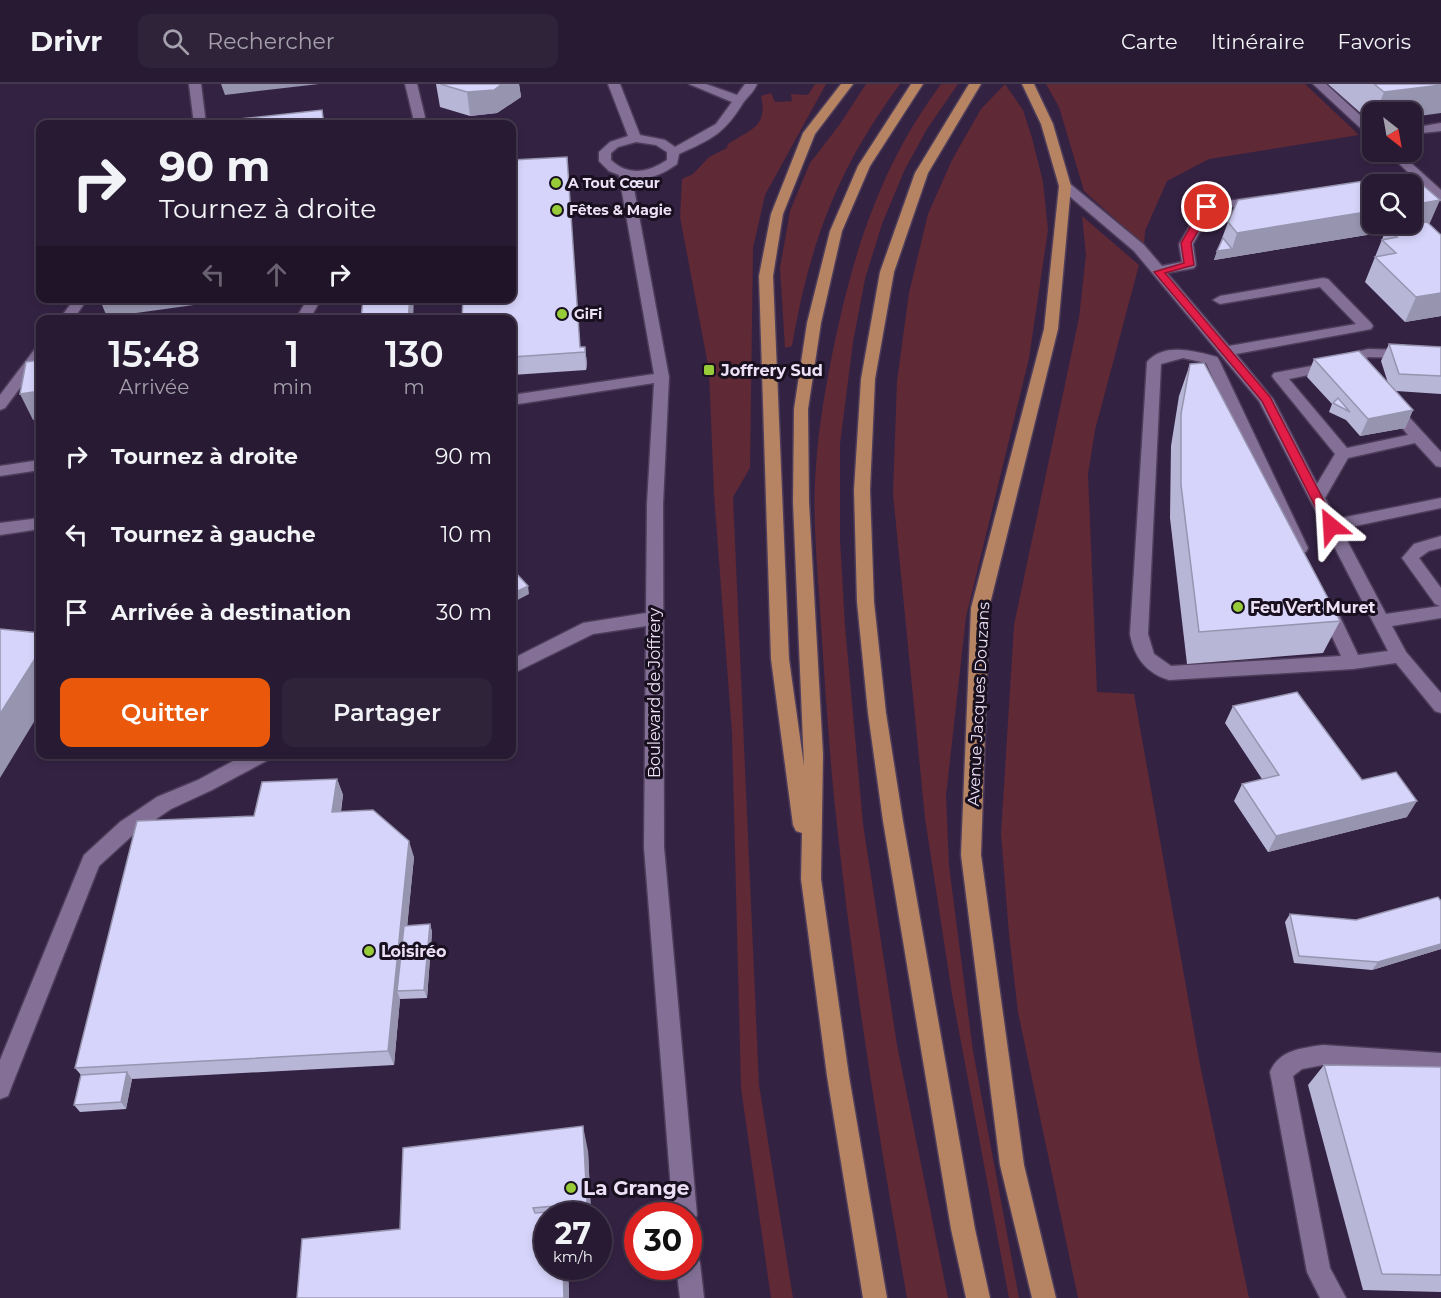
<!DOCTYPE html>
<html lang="fr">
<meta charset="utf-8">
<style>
:root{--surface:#271a32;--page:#2f233a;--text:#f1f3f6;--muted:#a4a1ac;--line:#43384d;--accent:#ea580c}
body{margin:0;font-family:Montserrat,sans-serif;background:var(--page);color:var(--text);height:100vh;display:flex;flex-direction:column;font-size:22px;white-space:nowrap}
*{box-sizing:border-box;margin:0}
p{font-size:20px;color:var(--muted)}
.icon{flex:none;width:33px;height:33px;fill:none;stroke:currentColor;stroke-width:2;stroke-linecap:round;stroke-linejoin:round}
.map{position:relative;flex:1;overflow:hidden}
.sheet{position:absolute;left:36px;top:231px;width:480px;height:444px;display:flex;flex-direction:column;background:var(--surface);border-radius:12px;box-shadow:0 3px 9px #0003,0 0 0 2px var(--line)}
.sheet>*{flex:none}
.hud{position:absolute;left:36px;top:36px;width:480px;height:183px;border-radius:12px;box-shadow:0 3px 9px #0003,0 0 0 2px var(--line);background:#271a32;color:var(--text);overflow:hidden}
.needle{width:39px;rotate:149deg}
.tools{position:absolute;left:1362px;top:18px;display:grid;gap:12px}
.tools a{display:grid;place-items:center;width:60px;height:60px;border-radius:12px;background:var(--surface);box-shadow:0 3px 9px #0003,0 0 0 2px var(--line);font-size:30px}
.speed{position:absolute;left:534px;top:1118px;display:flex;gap:12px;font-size:30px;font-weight:700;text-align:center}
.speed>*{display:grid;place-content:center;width:78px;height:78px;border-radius:50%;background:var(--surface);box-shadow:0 3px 9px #0003,0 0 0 2px var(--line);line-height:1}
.speed small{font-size:15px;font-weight:400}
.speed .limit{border:9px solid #d22;background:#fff;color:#111}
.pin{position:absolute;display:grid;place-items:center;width:51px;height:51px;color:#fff;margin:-26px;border:3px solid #fff;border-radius:50%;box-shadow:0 2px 6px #0007}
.me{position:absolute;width:66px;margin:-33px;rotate:333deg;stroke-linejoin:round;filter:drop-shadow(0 0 4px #0008)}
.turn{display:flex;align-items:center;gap:21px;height:126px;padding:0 24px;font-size:27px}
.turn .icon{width:78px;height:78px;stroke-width:2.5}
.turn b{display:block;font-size:42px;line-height:51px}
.lanes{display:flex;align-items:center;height:57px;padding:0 24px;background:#0003;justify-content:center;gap:30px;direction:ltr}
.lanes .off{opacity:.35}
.eta{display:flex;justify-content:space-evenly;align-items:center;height:102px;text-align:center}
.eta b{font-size:36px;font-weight:600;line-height:42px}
.cta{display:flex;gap:12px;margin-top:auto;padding:12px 24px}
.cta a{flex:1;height:69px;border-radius:12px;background:var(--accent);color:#fff;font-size:24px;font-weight:600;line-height:69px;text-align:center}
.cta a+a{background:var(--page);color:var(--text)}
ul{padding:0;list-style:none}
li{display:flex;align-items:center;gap:18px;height:78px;padding:0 24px}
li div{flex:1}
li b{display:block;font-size:22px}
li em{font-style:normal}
header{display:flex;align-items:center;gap:36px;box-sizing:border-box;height:84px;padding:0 30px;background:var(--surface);border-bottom:2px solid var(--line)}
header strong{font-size:28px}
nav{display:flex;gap:33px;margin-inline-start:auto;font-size:21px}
.search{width:420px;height:54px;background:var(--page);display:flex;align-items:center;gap:15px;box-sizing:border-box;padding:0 21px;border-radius:12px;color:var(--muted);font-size:22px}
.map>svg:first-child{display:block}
.green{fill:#5f2936}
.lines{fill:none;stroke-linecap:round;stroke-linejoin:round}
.minor-casing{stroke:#4e3d5a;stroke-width:3}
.major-casing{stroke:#4e3d5a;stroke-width:3}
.minor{fill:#847097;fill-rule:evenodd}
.major{fill:#b68462;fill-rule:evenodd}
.wall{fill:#b8b6d7}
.shaded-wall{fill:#9694af}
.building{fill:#d6d4fa;stroke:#9694af;stroke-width:1.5}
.route{fill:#e11d48;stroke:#92132f;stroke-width:1.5}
.poi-dot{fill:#97cc38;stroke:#18101f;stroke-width:2}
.labels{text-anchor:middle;stroke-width:6;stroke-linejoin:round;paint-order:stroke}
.far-poi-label{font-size:14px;font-weight:bold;fill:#ebe0f6;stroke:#18101f;text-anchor:start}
.poi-label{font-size:16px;font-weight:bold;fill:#ebe0f6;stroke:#18101f;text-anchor:start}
.street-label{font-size:16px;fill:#ebe0f6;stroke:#18101f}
.near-poi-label{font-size:20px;font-weight:bold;fill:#ebe0f6;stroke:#18101f;text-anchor:start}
</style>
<header>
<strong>Drivr</strong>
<div class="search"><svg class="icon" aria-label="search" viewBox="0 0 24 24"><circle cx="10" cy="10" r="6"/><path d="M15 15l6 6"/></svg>Rechercher</div>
<nav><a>Carte</a><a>Itinéraire</a><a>Favoris</a></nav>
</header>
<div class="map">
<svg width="1441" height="1214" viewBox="0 0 1441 1214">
<rect width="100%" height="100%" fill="#342243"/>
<!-- green -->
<g class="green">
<path d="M815,0H826L765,111L753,164L750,384L733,413L759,1001L793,1214H771L741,1004L732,649L714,410L709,286L680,133L682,95L693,90L709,73L727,64L728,60C751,45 768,43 761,12L771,9L775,18L792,17L791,10L808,11Z"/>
<path d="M866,0H900C837,86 810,158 792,262L785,264L780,184L790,127L810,79L840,40Z"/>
<path d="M941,0H958L927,45L905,85L882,140L865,195L853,258L840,360V455L845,542L863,740L897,961L948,1214H907C878,1048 851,881 834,713C828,650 824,588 820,525C817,478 812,429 816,382C819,337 827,295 836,252C856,159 884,77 941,0Z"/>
<polygon points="1005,0 1023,26 1032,54 1043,98 1048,146 1029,274 966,533 946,712 949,782 973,967 1019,1214 1009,1214 952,910 925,734 893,410 897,297 909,209 928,130 952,76 981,25"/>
<polygon points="1046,0 1305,0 1359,51 1209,75 1167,97 1145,147 1144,161 1084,107 1059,23"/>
<polygon points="1082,132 1139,181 1095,346 1088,390 1097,608 1134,610 1200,981 1249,1214 1078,1214 1018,928 1009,850 1001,750 1014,541 1079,234 1086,171"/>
</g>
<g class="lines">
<!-- minor casing -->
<g class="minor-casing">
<g id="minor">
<polygon points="189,0 201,0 206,40 194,40"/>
<polygon points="405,0 417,0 425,33 424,40 412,40 413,33"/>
<path d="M608,0H620L640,51L665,56L675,63L716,40L732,18L689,0H706L737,11L745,0H757C754,8 748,12 743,19C724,50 712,55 679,70L677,80C663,90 650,96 632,94L669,293L663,420L664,763L697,1131L693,1139L688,1141V1131H673L644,763L646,542L593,550L512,590V575L583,539L646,529L647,420L654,299L512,321V311L654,290L619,91L609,87L599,77V68L610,58L628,52ZM636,58L656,61L667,68V76C649,88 629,93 611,76V69L618,63Z"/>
<polygon points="1313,0 1326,0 1372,42 1372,51 1368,51"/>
<polygon points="1441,39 1441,47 1412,50 1412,44"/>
<polygon points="1387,68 1399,68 1441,106 1441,117 1437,116"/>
<path d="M1065,98L1069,99L1144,161L1162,182L1182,178L1179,160L1203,120L1266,112L1268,115L1266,118L1212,126L1193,160L1196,181L1194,184L1167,189L1229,262L1356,240L1320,203L1220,220L1213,216L1220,212L1323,194L1328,195L1371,239L1373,242L1371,245L1366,246L1236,270L1273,315L1317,400L1335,370L1274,295L1272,292L1274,289L1333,278L1338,279L1340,282L1338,285L1289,295L1347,364L1408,351L1385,323L1392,318L1397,320L1441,368V383L1436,382L1415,359L1348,374L1325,414L1336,435L1441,414V424L1341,445L1386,530L1440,522L1435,520L1402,474L1414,460L1441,452V464L1429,467L1419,474L1441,504V534L1392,542L1406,568L1441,609V629L1435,627L1396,579L1353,585L1169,596C1146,589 1134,573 1130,550L1147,278C1164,258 1195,267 1217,273L1219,276L1308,464L1306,468H1294L1292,464L1206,279L1183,274L1161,280L1148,550L1154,570L1171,582L1341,572L1318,522L1321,518L1327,516L1333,518L1358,571L1388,567L1259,317L1134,167L1061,105L1059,102L1061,99Z"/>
<polygon points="75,214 88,214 73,236 59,236"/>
<polygon points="308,214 322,214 309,236 295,236"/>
<polygon points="40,264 40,277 5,324 0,326 0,311 35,265"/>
<polygon points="1368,265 1441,267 1441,275 1368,273 1362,277 1369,288 1367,291 1357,291 1348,277 1352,269"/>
<polygon points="40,376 40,386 0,392 0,382"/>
<polygon points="40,434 40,445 0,451 0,439"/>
<polygon points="246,670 272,670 270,675 212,706 171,725 134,750 99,782 11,1004 8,1012 0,1015 0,976 84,771 120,738 157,713 198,696"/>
<path d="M1323,961L1441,969V989L1323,981L1302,985L1293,992L1330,1184L1346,1214H1320L1307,1188L1270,988C1279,966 1302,964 1323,961Z"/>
<polygon points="688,1167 697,1170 700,1179 704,1214 680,1214 676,1182 688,1182"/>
</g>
</g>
<!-- major casing -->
<g class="major-casing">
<g id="major">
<polygon points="841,0 853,0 815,50 783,130 773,192 789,575 804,682 793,418 794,325 807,239 830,147 858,82 911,0 923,0 870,82 842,147 821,239 808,325 809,418 823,670 821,795 849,992 887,1214 863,1214 827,992 801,795 802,749 796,747 793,741 771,575 759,192 771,130 803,49"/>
<polygon points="969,0 981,0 928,89 894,188 875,295 870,406 874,518 886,629 903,737 975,1145 990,1214 966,1214 951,1145 883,737 868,629 857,518 854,406 861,295 880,188 915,89"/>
<polygon points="1022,0 1034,0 1053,40 1071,102 1058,245 989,524 981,771 1024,1081 1056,1214 1032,1214 1000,1081 961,771 971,524 1044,245 1059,102 1041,40"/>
</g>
</g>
<!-- minor -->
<use href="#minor" class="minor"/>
<!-- major -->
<use href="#major" class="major"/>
</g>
<!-- wall -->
<g class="wall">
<polygon points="436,0 519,0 521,13 497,29 470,32 440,23"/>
<polygon points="1328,0 1441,0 1412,28 1372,28 1372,39"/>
<polygon points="1228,138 1429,140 1441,232 1405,238 1365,198 1385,148 1214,176"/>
<polygon points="512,236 581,263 585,263 587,280 586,286 512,291"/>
<polygon points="1389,260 1441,263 1441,310 1396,307 1413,326 1405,344 1360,352 1346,336 1329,328 1332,320 1307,293 1314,275 1388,299 1381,277"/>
<polygon points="1190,280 1340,537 1323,569 1187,580 1170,434 1171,362 1179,312"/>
<polygon points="1233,622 1362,696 1407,733 1268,768 1234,717 1242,700 1262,695 1225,639"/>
<polygon points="337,695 343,711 341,728 414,773 407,842 430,840 432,848 427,914 400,915 394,981 132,995 126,1025 80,1028 74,1021 81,991 75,984 254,732"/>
<polygon points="1441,817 1441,865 1372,886 1294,879 1285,838 1290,830 1356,836"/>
<polygon points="1324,981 1441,983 1441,1208 1363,1206 1308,1001"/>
<polygon points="588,1067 591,1131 548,1131 548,1182 568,1182 569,1214 297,1214 400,1145"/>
</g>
<!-- shaded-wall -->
<g class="shaded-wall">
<polygon points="221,0 319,0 225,11"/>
<polygon points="502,0 519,0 521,13 497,29 470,32 467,8"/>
<polygon points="1441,1 1441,29 1412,33 1412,28 1376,28 1384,8"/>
<polygon points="1440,116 1429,141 1387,144 1385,148 1214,176 1217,167 1232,165 1237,149 1372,127 1372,140 1412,140 1412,121"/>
<polygon points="1441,209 1441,232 1405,238 1416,213"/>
<polygon points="113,214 245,214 107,233 100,216"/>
<polygon points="410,214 414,214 413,236 408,236"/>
<polygon points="585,263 587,280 586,286 585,268"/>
<polygon points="40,307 40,334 33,336 20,310"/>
<polygon points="1413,326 1405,344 1360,352 1368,335"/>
<polygon points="528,502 529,510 512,519 512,510"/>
<polygon points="40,567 40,628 0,694 0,630"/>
<polygon points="337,695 343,711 338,744 332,728"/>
<polygon points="1417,717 1407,733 1268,768 1276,752"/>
<polygon points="409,757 414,773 401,907 397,907 400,915 394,981 388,967"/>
<polygon points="430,840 432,848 427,914 424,906"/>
<polygon points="1441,860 1441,865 1372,886 1378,878"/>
<polygon points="127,988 132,995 126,1025 121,1018"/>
<polygon points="583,1042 588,1067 591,1131 590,1131 587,1119"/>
<polygon points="563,1182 568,1182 569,1214 564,1214"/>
</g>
<!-- building -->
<g class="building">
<polygon points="440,0 502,0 494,6 467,8"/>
<polygon points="1374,0 1441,0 1441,1 1384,8"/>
<polygon points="322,26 324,40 221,40 221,37"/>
<polygon points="567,73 580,263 585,263 585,268 512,273 512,236 462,236 463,214 512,214 512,76"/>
<polygon points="1410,90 1440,116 1412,121 1412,100 1372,100 1372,127 1237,149 1228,138 1238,116"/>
<polygon points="1427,138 1441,151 1441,209 1416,213 1375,173 1396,169 1382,156 1397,153 1387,144"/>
<polygon points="1223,154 1232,165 1217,167"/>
<polygon points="363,214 410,214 408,236 361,236"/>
<polygon points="1389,260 1441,263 1441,292 1399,290"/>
<polygon points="1359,267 1413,326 1368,335 1314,275"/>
<polygon points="40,276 40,307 20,310 26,278"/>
<polygon points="1204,279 1340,537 1199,548 1181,401 1181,330 1190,280"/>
<polygon points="1338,314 1350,328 1333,319"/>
<polygon points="516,489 528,502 512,510 512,491"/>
<polygon points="0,545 40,549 40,567 0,630"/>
<polygon points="1297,608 1362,696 1396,688 1417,717 1276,752 1242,700 1279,691 1233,622"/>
<polygon points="337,695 332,728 373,726 409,757 388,967 75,984 137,737 254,732 262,698"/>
<polygon points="1438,813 1441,817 1441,860 1378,878 1299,872 1290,830 1356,836"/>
<polygon points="430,840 424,906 397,907 404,842"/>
<polygon points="1324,981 1441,983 1441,1191 1382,1190"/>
<polygon points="127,988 121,1018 74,1021 81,991"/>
<polygon points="583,1042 587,1119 533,1124 535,1129 561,1127 561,1131 548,1131 548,1182 563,1182 564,1214 297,1214 302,1155 400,1145 403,1064"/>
</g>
<!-- route -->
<polygon class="route" points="1207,120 1212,123 1191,159 1194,181 1165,189 1270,313 1337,442 1335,445 1331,446 1325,442 1262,317 1154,188 1184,179 1181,159 1202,123"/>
<!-- markers -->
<g class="poi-dot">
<circle cx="556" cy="99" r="6"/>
<circle cx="557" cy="126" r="6"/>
<circle cx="562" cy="230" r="6"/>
<rect x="703" y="280" width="12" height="12" rx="3"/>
<circle cx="1238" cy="523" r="6"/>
<circle cx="369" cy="867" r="6"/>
<circle cx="571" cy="1104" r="6"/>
</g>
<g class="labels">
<!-- far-poi labels -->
<g class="far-poi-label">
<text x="568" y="104">A Tout Cœur</text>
<text x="569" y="131">Fêtes &amp; Magie</text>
<text x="574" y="235">GiFi</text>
</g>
<!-- poi labels -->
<g class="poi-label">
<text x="721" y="292">Joffrery Sud</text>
<text x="1250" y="529">Feu Vert Muret</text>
<text x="381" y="873">Loisiréo</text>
</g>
<!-- street labels -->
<g class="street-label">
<text transform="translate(654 609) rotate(-90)" y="6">Boulevard de Joffrery</text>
<text transform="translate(978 620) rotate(-87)" y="6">Avenue Jacques Douzans</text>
</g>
<!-- near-poi labels -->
<g class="near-poi-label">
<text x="583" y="1111">La Grange</text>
</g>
</g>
</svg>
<div class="tools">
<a><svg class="needle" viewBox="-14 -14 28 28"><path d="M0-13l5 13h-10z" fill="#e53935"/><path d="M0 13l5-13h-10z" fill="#a4a1ac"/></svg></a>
<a><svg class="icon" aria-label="search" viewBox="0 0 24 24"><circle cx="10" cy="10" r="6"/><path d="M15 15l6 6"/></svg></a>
</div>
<div class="speed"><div>27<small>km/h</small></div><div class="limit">30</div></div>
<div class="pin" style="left:1207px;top:123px;background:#d93025"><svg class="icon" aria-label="arrive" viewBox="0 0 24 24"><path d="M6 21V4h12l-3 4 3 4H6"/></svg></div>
<svg class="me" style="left:1331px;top:442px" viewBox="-20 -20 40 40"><path d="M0-17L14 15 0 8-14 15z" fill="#e11d48" stroke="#fff" stroke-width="4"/></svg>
<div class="hud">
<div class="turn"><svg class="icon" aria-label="right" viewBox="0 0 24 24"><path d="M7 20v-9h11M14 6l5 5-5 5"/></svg><div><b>90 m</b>Tournez à droite</div></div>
<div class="lanes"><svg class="icon off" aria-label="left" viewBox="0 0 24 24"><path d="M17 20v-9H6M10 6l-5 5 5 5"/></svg><svg class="icon off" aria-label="ahead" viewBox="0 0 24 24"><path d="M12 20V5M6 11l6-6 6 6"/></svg><svg class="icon" aria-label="right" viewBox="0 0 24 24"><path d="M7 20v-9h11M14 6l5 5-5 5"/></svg></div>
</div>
<section class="sheet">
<div class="eta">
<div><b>15:48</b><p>Arrivée</p></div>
<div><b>1</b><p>min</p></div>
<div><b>130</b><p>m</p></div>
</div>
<ul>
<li><svg class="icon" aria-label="right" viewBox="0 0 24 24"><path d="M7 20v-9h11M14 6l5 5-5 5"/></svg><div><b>Tournez à droite</b></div><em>90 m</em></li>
<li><svg class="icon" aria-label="left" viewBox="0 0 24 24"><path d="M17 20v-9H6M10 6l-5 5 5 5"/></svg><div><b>Tournez à gauche</b></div><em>10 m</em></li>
<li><svg class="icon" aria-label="arrive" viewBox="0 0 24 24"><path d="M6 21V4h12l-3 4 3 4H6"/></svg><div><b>Arrivée à destination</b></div><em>30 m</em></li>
</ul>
<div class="cta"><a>Quitter</a><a>Partager</a></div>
</section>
</div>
